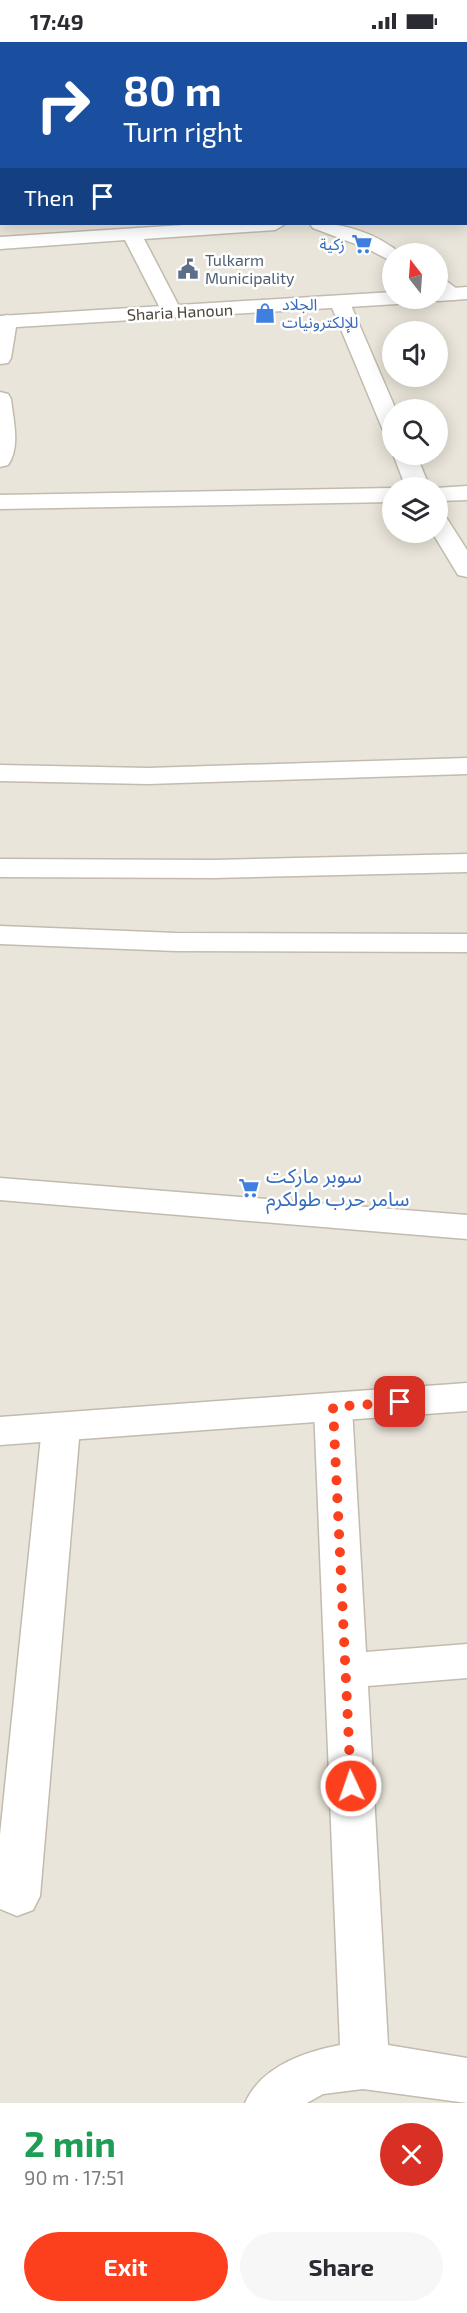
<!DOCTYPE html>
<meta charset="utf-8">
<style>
:root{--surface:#fff;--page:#f7f7f7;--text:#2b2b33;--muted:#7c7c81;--accent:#fc3f1d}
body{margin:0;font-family:"Exo 2","Noto Sans Arabic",sans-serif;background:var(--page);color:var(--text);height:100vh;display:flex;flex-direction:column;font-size:22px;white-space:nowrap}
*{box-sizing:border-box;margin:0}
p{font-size:20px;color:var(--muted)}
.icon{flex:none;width:33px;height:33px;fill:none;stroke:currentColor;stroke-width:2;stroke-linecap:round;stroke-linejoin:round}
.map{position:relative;height:2061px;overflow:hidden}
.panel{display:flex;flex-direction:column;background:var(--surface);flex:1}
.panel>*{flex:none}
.banner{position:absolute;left:0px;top:0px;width:468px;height:183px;box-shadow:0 3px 15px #0003;background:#1a4fa0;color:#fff;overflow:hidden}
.needle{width:39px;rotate:343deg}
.controls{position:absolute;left:382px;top:201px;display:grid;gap:12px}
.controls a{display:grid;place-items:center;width:66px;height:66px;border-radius:50%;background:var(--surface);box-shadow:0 3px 15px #0003;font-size:30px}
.pin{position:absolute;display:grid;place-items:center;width:51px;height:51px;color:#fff;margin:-26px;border-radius:12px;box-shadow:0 3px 9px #0006}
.me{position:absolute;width:66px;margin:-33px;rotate:357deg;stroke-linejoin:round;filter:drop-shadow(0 0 4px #0008)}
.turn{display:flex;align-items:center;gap:21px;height:126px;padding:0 24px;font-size:27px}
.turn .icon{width:78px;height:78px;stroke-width:2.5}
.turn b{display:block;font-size:42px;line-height:51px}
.then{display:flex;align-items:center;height:57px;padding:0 24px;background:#0003;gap:12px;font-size:22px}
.round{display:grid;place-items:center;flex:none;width:63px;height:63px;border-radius:32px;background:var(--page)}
.summary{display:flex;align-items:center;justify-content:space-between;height:102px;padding:0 24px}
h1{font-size:36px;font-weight:700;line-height:45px;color:#1e9e55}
.primary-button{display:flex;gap:12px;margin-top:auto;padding:12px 24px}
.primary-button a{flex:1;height:69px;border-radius:36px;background:var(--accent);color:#fff;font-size:24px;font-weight:700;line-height:69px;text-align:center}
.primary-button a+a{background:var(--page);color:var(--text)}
.status{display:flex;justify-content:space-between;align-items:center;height:42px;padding:0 30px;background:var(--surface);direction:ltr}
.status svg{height:16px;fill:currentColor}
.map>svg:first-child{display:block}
.residential{fill:#eae5da;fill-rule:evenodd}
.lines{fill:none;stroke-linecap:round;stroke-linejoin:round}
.minor-casing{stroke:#c2bbae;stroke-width:3}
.tertiary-casing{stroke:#c2bbae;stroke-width:3}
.minor{fill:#fff;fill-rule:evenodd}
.tertiary{fill:#fff;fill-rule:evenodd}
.route{stroke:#fc3f1d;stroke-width:10;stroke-dasharray:0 18}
.labels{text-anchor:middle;stroke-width:5;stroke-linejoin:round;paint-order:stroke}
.far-shop-label{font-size:16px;fill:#366cbe;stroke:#fff;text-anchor:end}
.far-service-label{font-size:16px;fill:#4e5e75;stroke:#fff;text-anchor:start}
.far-street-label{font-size:16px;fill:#4b4439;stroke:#fff}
.shop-label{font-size:20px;fill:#366cbe;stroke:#fff;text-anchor:start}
</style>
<div class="status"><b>17:49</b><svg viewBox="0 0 49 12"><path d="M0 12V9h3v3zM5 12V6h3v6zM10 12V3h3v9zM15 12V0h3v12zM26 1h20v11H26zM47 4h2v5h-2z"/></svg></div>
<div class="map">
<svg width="467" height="2061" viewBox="0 0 467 2061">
<rect width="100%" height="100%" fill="#f6f3ec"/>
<!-- residential -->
<path class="residential" d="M0,0H467V2061H0ZM2,2H466V182H2ZM393,212H438V256H393ZM393,290H438V334H393ZM393,368H438V412H393ZM393,446H438V490H393Z"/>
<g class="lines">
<!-- minor casing -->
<g class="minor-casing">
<g id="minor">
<polygon points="0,0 8,0 9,2 2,2 0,8"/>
<rect x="347" y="0" width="16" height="2"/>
<rect x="427" y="0" width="16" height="2"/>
<polygon points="466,0 467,0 467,10 466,2 460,2"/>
<rect x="0" y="28" width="2" height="17"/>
<rect x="0" y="59" width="2" height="10"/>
<rect x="466" y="75" width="1" height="10"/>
<rect x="0" y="120" width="2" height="10"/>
<rect x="466" y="120" width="1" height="10"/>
<rect x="466" y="155" width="1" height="12"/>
<polygon points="199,182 285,182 275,188 144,197 182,270 179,274 165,274 162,270 125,198 0,207 0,195"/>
<path d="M310,182C340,179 378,192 401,212H393V220L366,206L313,186Z"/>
<polygon points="438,236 445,238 464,252 461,256 454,258 438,251"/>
<polygon points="340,255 347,257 350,261 396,368 393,368 393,393 385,391 382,386 330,261 333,257"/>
<polygon points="7,273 14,275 17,279 11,316 8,321 0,322 0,275"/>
<path d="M0,350L8,352L11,357C13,377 21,405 8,423L0,425Z"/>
<polygon points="393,412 416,412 430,446 406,446"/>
<polygon points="467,444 467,458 438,459 438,446 436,446"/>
<polygon points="393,446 393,460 0,467 0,453"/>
<polygon points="438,473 446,475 467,508 467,535 458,533 432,490 438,490"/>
<polygon points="467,716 467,732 148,742 0,739 0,723 148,726"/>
<polygon points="467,812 467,830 213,836 0,835 0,817 213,818"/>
<polygon points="0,884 176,891 467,892 467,910 176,909 0,902"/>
<polygon points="0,1136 467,1173 467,1197 0,1158"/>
<path d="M333,1351L347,1355L352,1365L366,1610L467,1602V1636L368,1644L388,2003L467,2016V2061L363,2047L323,2052L307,2061H245C261,2025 303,2010 340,2003L314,1365L319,1355Z"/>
<polygon points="61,1371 75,1375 80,1385 40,1854 33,1868 17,1874 0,1867 0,1793 42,1385 47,1375"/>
</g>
</g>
<!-- tertiary casing -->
<g class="tertiary-casing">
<g id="tertiary">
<polygon points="467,245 467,257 438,259 430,256 438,256 438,247"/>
<polygon points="393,250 393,256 407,256 397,262 0,286 0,274"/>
<polygon points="467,1341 467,1369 0,1403 0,1375"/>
</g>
</g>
<!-- minor -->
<use href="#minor" class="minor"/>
<!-- tertiary -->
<use href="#tertiary" class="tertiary"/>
</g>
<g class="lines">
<!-- route -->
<polyline class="route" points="351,1744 333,1365 400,1360"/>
</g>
<!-- icons -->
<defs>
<g id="supermarket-bare" transform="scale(1.62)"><path d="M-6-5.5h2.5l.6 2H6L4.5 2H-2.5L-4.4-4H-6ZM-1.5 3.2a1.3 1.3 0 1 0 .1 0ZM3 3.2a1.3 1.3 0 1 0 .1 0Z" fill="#3f7fe0" stroke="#fff" stroke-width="2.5" paint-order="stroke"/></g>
<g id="civic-bare" transform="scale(1.62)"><path d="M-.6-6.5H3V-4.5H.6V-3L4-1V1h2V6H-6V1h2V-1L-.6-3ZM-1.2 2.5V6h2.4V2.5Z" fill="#5c6f8a" stroke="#fff" stroke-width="2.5" paint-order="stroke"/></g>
<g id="shop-bare" transform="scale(1.62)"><path d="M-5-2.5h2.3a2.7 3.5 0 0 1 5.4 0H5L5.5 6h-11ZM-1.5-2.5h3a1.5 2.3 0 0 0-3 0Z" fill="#3f7fe0" stroke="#fff" stroke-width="2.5" paint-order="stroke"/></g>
</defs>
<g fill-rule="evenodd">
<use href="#supermarket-bare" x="362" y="202"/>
<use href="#civic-bare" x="188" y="227"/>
<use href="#shop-bare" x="265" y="271"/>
<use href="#supermarket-bare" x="249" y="1146"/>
</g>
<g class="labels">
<!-- far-shop labels -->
<g class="far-shop-label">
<text x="345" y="208">زكية</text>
<text x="282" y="268" text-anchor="start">الجلاد<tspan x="282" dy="18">للإلكترونيات</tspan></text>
</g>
<!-- far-service labels -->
<g class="far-service-label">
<text x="205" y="224">Tulkarm<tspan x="205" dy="18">Municipality</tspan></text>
</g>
<!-- far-street labels -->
<g class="far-street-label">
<text transform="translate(180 270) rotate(-3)" y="6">Sharia Hanoun</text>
</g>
<!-- shop labels -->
<g class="shop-label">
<text x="266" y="1141">سوبر ماركت<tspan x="266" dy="23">سامر حرب طولكرم</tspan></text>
</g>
</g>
</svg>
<div class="controls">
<a><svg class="needle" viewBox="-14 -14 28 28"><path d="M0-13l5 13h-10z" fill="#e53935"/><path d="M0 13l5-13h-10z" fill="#7c7c81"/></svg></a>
<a><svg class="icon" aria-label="sound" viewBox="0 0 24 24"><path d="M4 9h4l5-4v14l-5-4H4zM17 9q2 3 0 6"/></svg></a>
<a><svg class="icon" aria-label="search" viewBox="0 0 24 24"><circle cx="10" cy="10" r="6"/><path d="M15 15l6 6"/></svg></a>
<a><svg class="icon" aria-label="layers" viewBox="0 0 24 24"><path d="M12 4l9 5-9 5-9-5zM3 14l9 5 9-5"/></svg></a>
</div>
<div class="pin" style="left:400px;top:1360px;background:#d93025"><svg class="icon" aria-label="arrive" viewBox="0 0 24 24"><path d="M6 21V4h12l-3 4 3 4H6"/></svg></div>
<svg class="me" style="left:351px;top:1744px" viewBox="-20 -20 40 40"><circle r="17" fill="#fc3f1d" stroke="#fff" stroke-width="3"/><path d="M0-11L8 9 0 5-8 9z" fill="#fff"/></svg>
<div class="banner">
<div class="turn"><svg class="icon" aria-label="right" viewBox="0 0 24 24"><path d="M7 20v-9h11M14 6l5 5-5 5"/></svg><div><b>80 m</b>Turn right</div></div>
<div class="then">Then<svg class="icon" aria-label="arrive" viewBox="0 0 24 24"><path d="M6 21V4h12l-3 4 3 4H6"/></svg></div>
</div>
</div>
<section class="panel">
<div class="summary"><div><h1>2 min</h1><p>90 m · 17:51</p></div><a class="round" style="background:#d93025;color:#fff"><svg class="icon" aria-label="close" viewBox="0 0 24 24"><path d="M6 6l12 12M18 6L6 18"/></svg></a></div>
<div class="primary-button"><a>Exit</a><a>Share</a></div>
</section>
